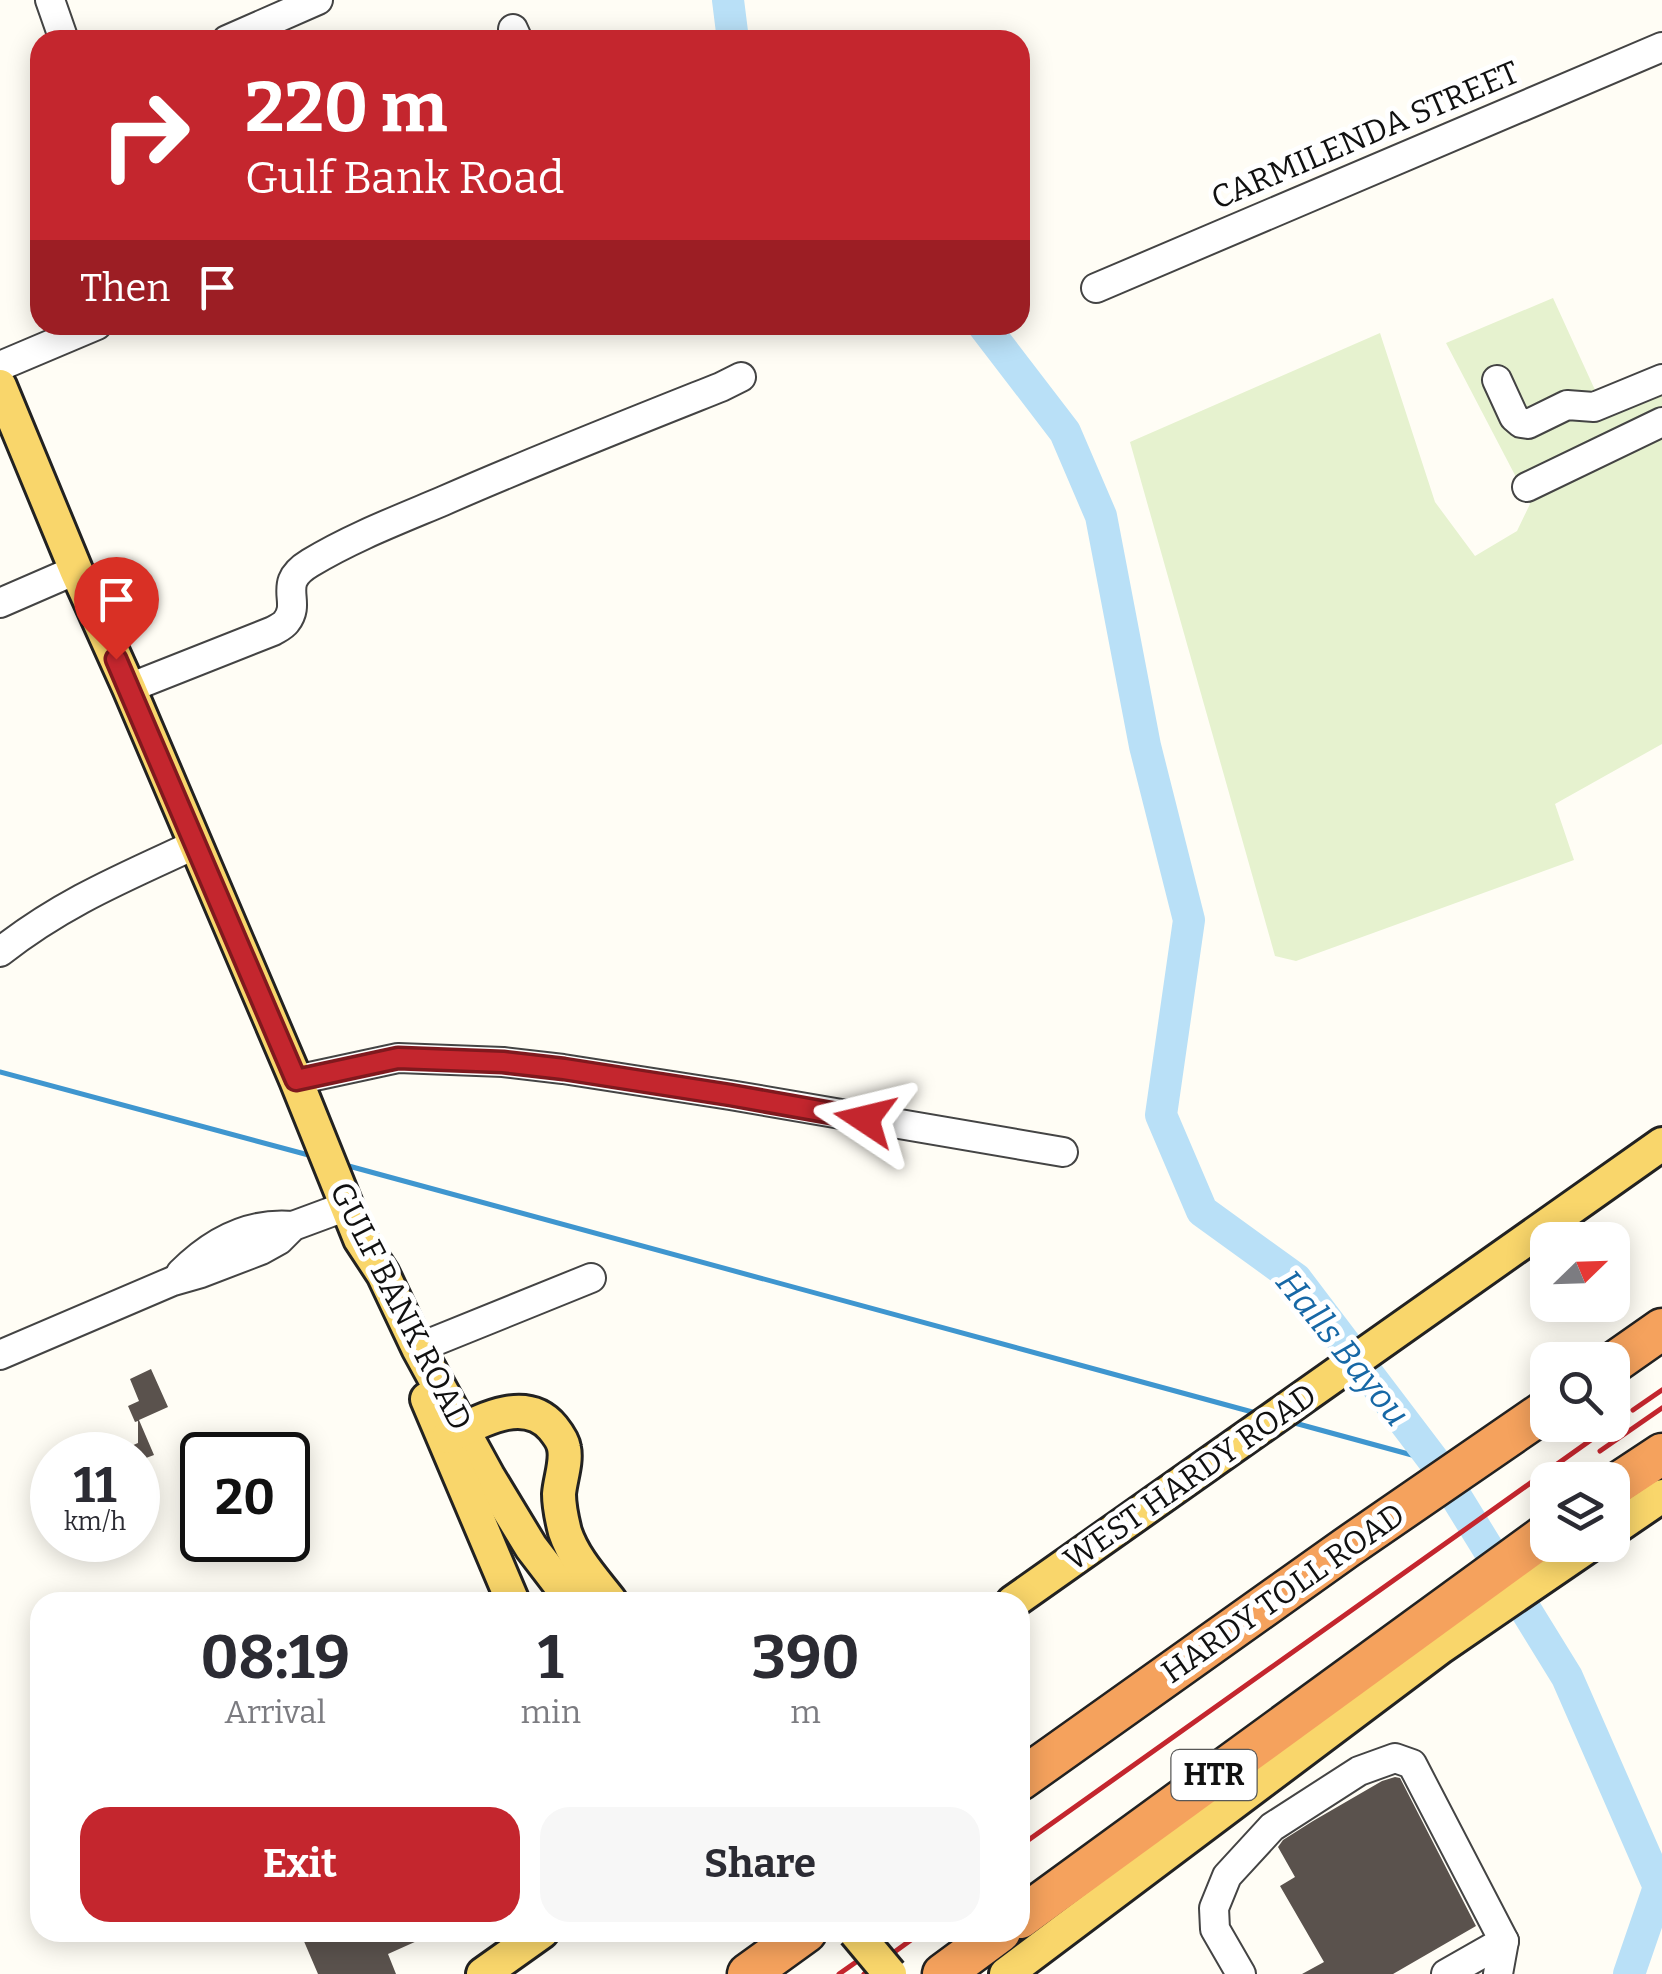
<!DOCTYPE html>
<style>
:root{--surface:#fff;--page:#f7f7f7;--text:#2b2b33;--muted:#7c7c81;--accent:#c4262e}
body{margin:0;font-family:Bitter,serif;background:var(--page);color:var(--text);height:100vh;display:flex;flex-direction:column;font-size:38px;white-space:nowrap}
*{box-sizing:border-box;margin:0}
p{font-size:32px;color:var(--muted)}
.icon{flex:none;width:55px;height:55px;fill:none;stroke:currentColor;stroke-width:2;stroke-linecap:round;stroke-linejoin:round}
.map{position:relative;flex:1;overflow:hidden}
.drawer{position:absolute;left:30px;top:1592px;width:1000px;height:350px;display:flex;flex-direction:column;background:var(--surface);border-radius:30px;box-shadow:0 5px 25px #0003}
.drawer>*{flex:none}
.hud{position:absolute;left:30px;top:30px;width:1000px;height:305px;border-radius:30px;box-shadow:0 5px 25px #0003;background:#c4262e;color:#fff;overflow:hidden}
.needle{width:65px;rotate:67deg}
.tools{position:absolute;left:1530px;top:1222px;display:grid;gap:20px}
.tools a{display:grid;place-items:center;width:100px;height:100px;border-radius:20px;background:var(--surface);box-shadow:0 5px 25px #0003;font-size:50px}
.speed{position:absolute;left:30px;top:1432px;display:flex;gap:20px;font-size:50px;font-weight:700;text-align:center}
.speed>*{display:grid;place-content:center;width:130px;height:130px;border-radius:50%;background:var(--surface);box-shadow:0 5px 25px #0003;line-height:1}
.speed small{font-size:25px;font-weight:400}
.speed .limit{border:5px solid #111;border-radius:15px;background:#fff;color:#111}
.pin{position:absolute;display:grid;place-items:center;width:85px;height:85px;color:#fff;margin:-102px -42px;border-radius:50% 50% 50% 0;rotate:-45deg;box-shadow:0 0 10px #0007}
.pin .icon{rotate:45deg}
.me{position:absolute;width:110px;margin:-55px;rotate:280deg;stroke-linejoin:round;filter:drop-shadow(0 0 8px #0008)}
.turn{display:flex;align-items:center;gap:35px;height:210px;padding:0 50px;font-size:45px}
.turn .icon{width:130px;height:130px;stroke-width:2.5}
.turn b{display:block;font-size:70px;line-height:85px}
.then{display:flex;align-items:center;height:95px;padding:0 50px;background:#0003;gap:20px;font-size:38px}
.eta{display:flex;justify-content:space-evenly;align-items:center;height:170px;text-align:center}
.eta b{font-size:60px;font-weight:700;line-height:70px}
.action{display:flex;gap:20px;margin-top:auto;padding:20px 50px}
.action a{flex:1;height:115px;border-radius:30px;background:var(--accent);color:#fff;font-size:40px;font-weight:700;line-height:115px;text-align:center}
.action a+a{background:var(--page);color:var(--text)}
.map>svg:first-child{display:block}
.pitch{fill:#e6f2cf}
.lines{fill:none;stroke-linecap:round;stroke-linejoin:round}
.stream{stroke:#3f96cf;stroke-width:5}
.river{stroke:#b9e0f7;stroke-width:32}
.building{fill:#5a524d}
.minor-casing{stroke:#444;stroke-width:32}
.major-casing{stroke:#222;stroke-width:38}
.highway-casing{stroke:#222;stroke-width:45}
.minor{stroke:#fff;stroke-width:28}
.major{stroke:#f9d66b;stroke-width:32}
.highway{stroke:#f5a25d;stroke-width:40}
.rail{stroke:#c4262e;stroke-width:5}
.major-bridge-casing{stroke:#222;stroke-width:38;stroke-linecap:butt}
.major-bridge{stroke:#f9d66b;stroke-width:32}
.route-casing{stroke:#7f191e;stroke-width:25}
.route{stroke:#c4262e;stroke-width:18}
.labels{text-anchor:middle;stroke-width:10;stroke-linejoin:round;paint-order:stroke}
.shield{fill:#fff;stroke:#585858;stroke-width:2.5}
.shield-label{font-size:30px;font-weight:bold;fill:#111}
.street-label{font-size:32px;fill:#111;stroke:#fff}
.water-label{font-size:35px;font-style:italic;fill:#1768a6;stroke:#fff}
</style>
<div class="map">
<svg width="1662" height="1974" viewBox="0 0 1662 1974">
<rect width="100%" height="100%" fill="#fffdf5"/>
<!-- pitch -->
<polygon class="pitch" points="1553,298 1595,390 1662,363 1662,744 1555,804 1574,860 1296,961 1275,956 1130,442 1380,333 1435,502 1475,556 1517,531 1530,504 1446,343"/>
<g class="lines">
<!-- stream -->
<g class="stream">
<polyline points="0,1072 316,1157"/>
<polyline points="345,1165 1256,1413"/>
<polyline points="1291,1422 1434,1461"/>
</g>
<!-- river -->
<g class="river">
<polyline points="728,0 733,40"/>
<polyline points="983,325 1065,432 1101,516 1145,746 1189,920 1161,1115 1202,1211 1296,1279 1434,1461 1567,1677 1659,1887 1629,1974"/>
</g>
</g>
<!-- building -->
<g class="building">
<polygon points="151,1369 168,1407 139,1420 154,1455 138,1461 138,1455 110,1455 138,1443 138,1421 135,1422 128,1406 139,1401 130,1379"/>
<polygon points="1395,1777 1400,1778 1476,1926 1393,1974 1302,1974 1324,1962 1280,1886 1295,1877 1278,1847 1283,1840 1313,1821 1382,1781"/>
<polygon points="300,1932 437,1932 388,1954 396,1974 318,1974"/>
</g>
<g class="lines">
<!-- minor casing -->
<g class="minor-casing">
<g id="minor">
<polyline points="50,0 64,40"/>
<polyline points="513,29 518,40"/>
<polyline points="227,40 318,0"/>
<polyline points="1096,288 1662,47"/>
<polyline points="0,366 97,325"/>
<polyline points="1497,380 1514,417 1521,423 1528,424 1567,405 1594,407 1662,379"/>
<polyline points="1527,487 1662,422"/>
<polyline points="0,603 76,570"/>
<path d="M129,688L273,631C278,628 283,626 286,622C303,601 275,584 310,563C351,538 398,520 443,501C534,461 628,424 721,387L741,377"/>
<path d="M0,952C62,903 123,878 194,845"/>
<polyline points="296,1080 398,1058 503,1062 563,1069 730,1095 1063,1152"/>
<path d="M181,1273C212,1242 249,1222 293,1226"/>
<polyline points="418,1348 591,1278"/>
<polyline points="0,1355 173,1281 201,1273 261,1250 279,1240 293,1226 347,1206"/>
<polyline points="1241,1974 1215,1929 1214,1908 1227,1876 1272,1827 1359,1771 1395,1758 1412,1764 1504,1941 1498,1974"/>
<polyline points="1446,1974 1504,1941"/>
</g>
</g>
<!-- major casing -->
<g class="major-casing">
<g id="major">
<polyline points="0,386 76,570 129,688 296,1080 360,1239 383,1274 418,1348 488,1476 531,1547 573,1602"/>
<polyline points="427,1399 513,1602"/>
<path d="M448,1437C478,1422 525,1394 553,1428C557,1433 563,1441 564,1448C567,1462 560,1480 559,1494C559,1506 562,1520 565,1532C574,1559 594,1580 611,1602"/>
<polyline points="1612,1530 1662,1496"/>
<polyline points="1013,1602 1662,1144"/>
<polyline points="483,1974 542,1932"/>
<polyline points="1006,1974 1441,1647 1590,1545"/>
</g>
</g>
<!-- highway casing -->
<g class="highway-casing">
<g id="highway">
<polyline points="1612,1364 1662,1329"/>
<polyline points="1612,1487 1662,1454"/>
<polyline points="1020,1780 1346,1548 1548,1409"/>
<polyline points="1020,1918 1548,1533"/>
<polyline points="748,1974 806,1932"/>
<polyline points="943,1974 1000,1932"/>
</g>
</g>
<!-- minor -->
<use href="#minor" class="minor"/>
<!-- major -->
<use href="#major" class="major"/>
<!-- highway -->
<use href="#highway" class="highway"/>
<!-- rail -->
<g class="rail">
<polyline points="1633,1410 1662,1390"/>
<polyline points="1600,1451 1662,1408"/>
<polyline points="1020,1846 1612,1425"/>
<polyline points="839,1974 876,1948"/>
<polyline points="864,1974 922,1932"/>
</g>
<!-- major-bridge casing -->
<g class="major-bridge-casing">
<polyline id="major-bridge" points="855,1932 890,1974"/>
</g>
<!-- major-bridge -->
<use href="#major-bridge" class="major-bridge"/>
</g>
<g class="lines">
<!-- route casing -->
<g class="route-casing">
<polyline id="route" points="116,659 296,1080 398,1058 503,1062 564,1069 730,1095 865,1119"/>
</g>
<!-- route -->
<use href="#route" class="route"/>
</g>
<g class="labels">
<!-- shield labels -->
<rect class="shield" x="1171.5" y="1750" width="85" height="50" rx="8"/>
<g class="shield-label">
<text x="1214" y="1785">HTR</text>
</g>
<!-- street labels -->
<g class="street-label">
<text transform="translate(1365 135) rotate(-23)" y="11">CARMILENDA STREET</text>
<text transform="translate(401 1306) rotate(63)" y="11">GULF BANK ROAD</text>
<text transform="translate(1190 1477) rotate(-35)" y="11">WEST HARDY ROAD</text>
<text transform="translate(1283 1593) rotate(-35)" y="11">HARDY TOLL ROAD</text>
</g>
<!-- water labels -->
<g class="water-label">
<text transform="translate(1343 1348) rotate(51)" y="12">Halls Bayou</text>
</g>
</g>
</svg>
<div class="tools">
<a><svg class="needle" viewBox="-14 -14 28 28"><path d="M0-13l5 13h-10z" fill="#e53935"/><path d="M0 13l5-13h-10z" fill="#7c7c81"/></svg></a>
<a><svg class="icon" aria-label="search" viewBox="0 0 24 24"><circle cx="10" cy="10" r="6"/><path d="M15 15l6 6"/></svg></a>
<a><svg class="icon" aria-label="layers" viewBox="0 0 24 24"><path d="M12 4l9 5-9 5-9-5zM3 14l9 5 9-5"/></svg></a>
</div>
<div class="speed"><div>11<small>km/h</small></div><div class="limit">20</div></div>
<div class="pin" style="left:116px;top:659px;background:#d93025"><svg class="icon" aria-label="arrive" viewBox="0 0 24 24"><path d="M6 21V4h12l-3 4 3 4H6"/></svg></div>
<svg class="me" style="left:865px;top:1119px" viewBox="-20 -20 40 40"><path d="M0-17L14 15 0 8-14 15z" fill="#c4262e" stroke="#fff" stroke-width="4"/></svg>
<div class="hud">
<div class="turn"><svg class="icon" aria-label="right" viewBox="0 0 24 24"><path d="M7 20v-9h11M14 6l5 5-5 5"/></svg><div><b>220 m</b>Gulf Bank Road</div></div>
<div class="then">Then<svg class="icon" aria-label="arrive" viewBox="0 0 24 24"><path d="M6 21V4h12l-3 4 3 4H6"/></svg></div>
</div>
<section class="drawer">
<div class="eta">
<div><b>08:19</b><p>Arrival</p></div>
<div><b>1</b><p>min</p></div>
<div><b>390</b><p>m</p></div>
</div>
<div class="action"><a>Exit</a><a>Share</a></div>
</section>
</div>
